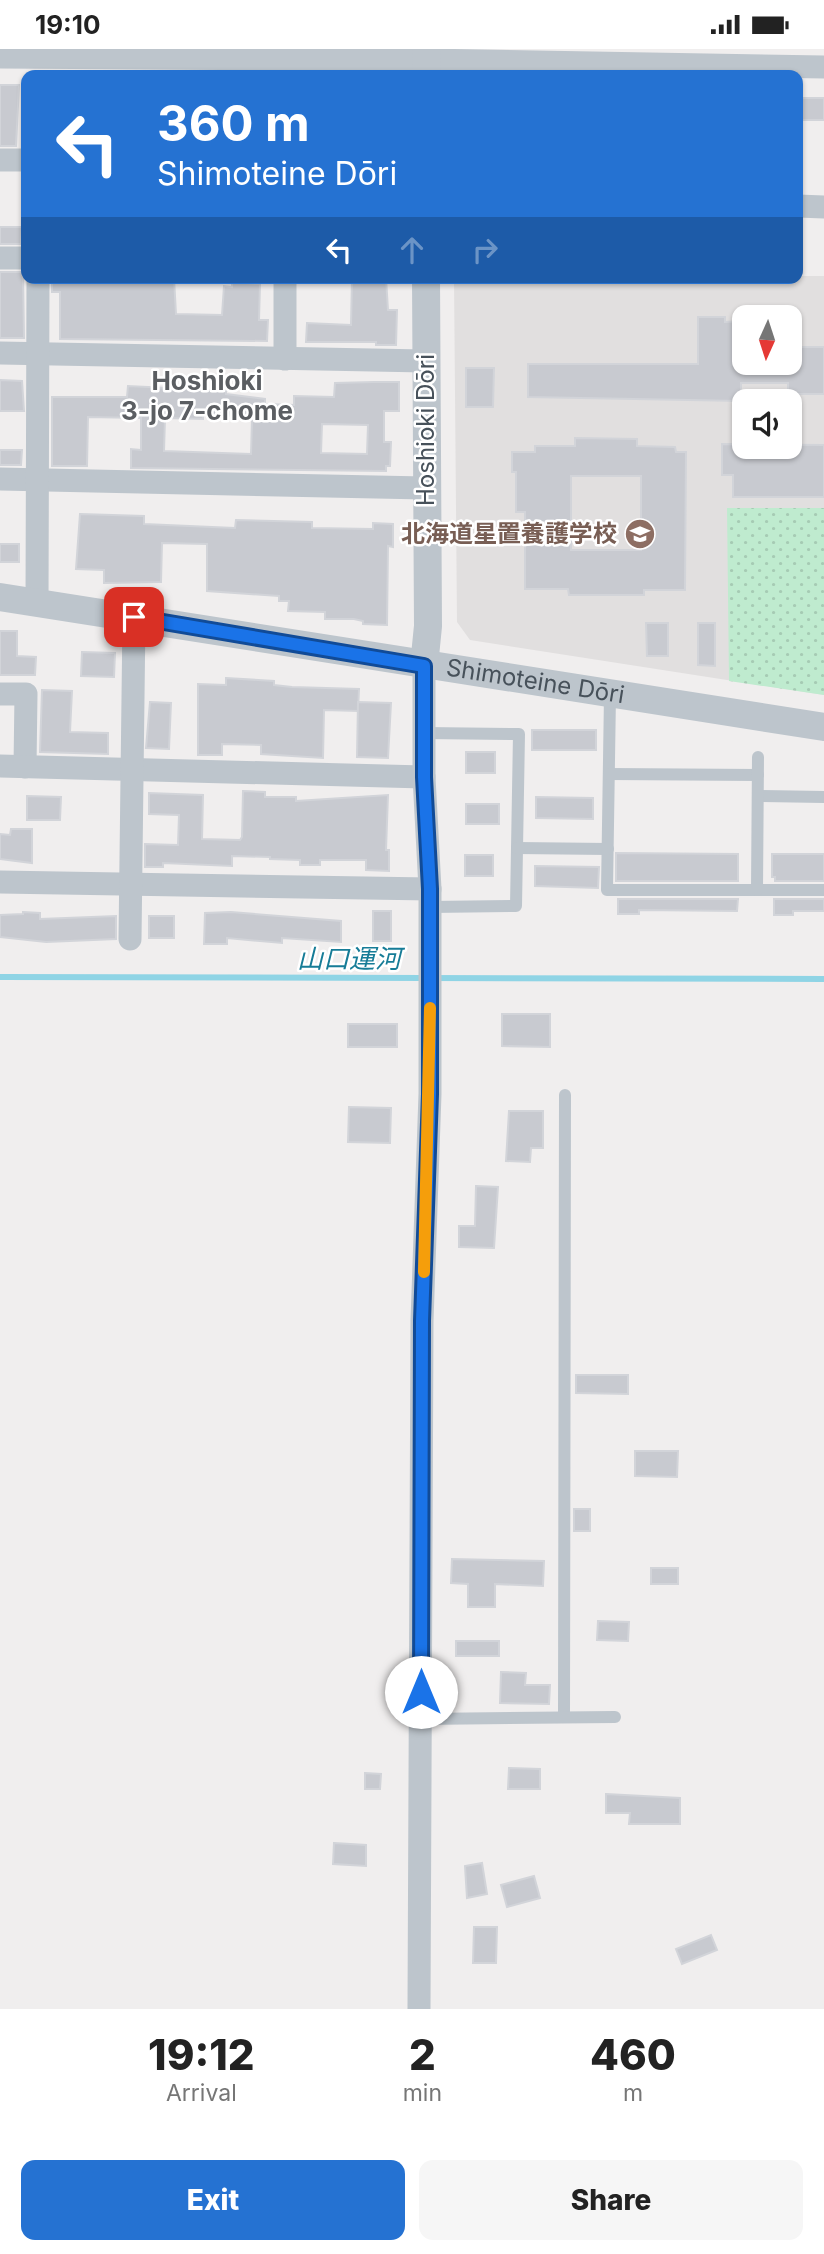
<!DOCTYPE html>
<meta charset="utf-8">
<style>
:root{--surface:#fff;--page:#f6f6f6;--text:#222;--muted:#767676;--accent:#2572d2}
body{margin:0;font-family:Inter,"Noto Sans JP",sans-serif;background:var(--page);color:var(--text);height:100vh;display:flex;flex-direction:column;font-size:26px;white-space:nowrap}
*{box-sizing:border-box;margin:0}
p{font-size:23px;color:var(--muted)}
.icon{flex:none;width:38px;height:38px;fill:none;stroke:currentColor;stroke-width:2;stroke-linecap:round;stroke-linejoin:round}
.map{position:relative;height:1960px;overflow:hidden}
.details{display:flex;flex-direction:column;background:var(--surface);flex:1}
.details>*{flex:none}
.banner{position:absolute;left:21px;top:21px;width:782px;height:214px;border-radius:14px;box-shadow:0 2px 5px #0004;background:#2572d2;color:#fff;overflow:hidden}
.needle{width:46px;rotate:183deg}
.fabs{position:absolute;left:732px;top:256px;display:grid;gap:14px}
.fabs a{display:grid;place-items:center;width:70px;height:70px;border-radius:14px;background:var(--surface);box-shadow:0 2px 5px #0004;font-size:35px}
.pin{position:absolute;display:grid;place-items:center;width:60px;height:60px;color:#fff;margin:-30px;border-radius:14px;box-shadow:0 4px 10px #0006}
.me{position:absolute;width:77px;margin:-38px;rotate:0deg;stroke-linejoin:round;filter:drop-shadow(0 0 5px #0008)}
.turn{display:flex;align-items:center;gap:24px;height:147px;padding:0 21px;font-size:32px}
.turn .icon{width:91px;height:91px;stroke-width:2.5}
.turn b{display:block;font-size:49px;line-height:60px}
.lanes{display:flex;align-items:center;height:66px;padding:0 21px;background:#0003;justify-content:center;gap:35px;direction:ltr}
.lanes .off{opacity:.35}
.eta{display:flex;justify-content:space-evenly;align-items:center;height:119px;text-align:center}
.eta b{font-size:42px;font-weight:800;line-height:49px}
.primary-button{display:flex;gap:14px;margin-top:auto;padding:14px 21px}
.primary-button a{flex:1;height:80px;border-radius:14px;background:var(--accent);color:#fff;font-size:28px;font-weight:800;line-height:80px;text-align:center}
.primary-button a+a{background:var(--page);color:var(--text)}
.status{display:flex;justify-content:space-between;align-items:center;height:49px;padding:0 35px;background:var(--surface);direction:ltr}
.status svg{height:19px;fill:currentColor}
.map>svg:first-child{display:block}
.education{fill:#e1dfdf;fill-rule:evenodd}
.park{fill:url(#park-dots)}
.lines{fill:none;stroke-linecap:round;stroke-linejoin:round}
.stream{stroke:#8fd4e5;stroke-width:6}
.building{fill:#c8cad0;stroke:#d2d4d9;stroke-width:2;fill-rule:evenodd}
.service{stroke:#bdc5cc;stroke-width:12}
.minor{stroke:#bdc5cc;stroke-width:23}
.tertiary{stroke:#bdc5cc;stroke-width:28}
.route-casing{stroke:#114b97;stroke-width:18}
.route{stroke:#1a73e8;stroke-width:12}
.slow{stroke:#f59e0b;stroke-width:12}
.labels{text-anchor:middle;stroke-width:5;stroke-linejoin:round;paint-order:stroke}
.street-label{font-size:24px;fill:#47515a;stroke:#fff}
.education-label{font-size:24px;font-weight:bold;fill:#785e54;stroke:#fff;text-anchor:end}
.neighbourhood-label{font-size:26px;font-weight:bold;fill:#5b5e62;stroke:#fff}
.water-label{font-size:26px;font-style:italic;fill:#167c97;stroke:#fff}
</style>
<div class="status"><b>19:10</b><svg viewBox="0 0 49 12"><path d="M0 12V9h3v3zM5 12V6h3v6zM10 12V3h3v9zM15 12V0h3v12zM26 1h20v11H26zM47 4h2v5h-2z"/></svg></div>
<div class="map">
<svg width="824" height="1960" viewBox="0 0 824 1960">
<defs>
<pattern id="park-dots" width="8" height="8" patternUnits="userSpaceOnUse" patternTransform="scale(1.75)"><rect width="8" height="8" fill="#bfebcf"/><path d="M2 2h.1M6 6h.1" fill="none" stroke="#a6cbb4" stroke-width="1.8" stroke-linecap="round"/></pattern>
</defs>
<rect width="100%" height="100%" fill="#f0eeee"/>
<!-- education -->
<path class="education" d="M798,227H824V646L470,591L457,573L454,229H798ZM744,268H789V313H744ZM744,352H789V397H744Z"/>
<!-- park -->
<polygon class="park" points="727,459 824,459 824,646 729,632"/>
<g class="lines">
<!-- stream -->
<polyline class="stream" points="0,928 824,930"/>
</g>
<!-- building -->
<g class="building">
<polygon points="0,36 19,36 16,97 0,97"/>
<rect x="802" y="49" width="22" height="22"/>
<polygon points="0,178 22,178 21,195 0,195"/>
<polygon points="0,223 21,223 23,227 24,289 0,289"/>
<polygon points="52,229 148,232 148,229 174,229 176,265 222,266 224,237 232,238 232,233 260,235 259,271 268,271 267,292 60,290 60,243 52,243"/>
<polygon points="352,229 386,229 388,261 397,261 396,296 376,296 376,293 306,293 307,274 351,276"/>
<polygon points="698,268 725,268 725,273 741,272 744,313 789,313 789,298 824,298 824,345 788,345 788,334 741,334 741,352 528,348 528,315 698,315"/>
<polygon points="466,319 494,319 493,358 466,358"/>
<polygon points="0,331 22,332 24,362 0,362"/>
<path d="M374,333H399V362H384V393H391L390,417H386V422L131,419V400L141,401V369L88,368L87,417H52V348H127L128,337L211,341V335H226V345L265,350V355L294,356V347L334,348L335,334ZM203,366L247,367L246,370H252L251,405L164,402L165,369L203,370ZM322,375L368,376L367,405L321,404Z"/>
<path d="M575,389L637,390V397L675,398L676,403H686L685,541H644V546H569L568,540H525V463H516V423H512V403H535V397H575ZM571,427H641V501H571Z"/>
<polygon points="722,395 824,396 824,448 733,448 733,426 722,426"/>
<polygon points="0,401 22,401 21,416 0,416"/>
<polygon points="80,465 144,467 144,475 235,479 236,471 312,473 312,479 373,480 373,474 393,475 393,498 388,497 387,576 363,575 363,572 354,570 325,570 325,563 288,562 289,552 279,552 279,547 207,542 207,495 162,494 161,533 104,534 104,521 76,520"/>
<rect x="0" y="495" width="19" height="18"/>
<polygon points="646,574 668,574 668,607 647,607"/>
<polygon points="698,574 715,574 715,617 698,616"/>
<polygon points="0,582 17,582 17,607 36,608 35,626 0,626"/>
<polygon points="82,603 115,604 114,628 81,627"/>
<polygon points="226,629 274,632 274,636 292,638 359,640 358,662 324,661 323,709 261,705 261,696 222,695 222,706 198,706 198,635 226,636"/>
<polygon points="42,641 72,642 70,683 108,684 108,705 40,703"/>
<polygon points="150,653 171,654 169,700 146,699"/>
<polygon points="358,653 391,654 388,709 357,708"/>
<rect x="532" y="681" width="64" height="20"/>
<rect x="466" y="703" width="29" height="21"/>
<polygon points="243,742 265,743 265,748 296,748 296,752 388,746 386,801 389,801 389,822 366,821 366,811 320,811 320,816 300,816 300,811 270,810 270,808 232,807 232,817 163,814 163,818 145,818 145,795 178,796 179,766 149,765 149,744 203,746 202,790 240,791 242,788"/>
<polygon points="27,747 61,748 60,771 27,771"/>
<polygon points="536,748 593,749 593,770 536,769"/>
<rect x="466" y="755" width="33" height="20"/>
<polygon points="11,780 32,780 32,814 0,810 0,785 10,786"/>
<polygon points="616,804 738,805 738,832 616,832"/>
<polygon points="772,805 824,805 824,832 775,832 775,828 772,828"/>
<rect x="465" y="806" width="28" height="21"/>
<polygon points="535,817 599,818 598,839 535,837"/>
<polygon points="618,850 738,850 737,862 639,861 639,865 618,865"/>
<polygon points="774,850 824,850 824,862 793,862 793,866 774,866"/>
<rect x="373" y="862" width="18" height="30"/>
<polygon points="23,863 40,864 40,870 116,867 116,890 46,893 0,888 0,866 23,865"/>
<polygon points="231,863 341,872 341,893 282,889 282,894 227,889 227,895 204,895 205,864"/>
<rect x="149" y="867" width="25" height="22"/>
<polygon points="502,965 550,965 550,998 502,997"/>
<rect x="348" y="975" width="49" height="23"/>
<polygon points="349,1058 391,1059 390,1094 348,1093"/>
<polygon points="509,1062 543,1062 543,1099 531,1099 530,1113 506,1112"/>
<polygon points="476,1137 498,1138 494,1199 459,1198 459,1177 475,1177"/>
<polygon points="576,1326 628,1326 628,1345 576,1344"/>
<polygon points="635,1402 678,1402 677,1428 635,1427"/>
<rect x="574" y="1460" width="16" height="22"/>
<polygon points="452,1510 544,1512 543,1537 495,1535 495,1558 468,1558 468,1535 451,1534"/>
<rect x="651" y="1519" width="27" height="16"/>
<polygon points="598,1572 629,1573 628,1592 597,1591"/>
<rect x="456" y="1592" width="43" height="15"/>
<polygon points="501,1623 526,1624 525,1636 550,1636 549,1655 500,1654"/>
<polygon points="509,1719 540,1720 540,1740 508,1740"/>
<polygon points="365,1724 381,1725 380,1740 365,1740"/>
<polygon points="606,1745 680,1749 680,1775 629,1775 630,1764 606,1764"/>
<polygon points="334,1794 366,1796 366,1817 333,1815"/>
<polygon points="482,1814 487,1845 467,1849 465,1817"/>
<polygon points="534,1827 540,1849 507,1858 501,1836"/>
<polygon points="474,1878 497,1878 496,1914 473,1914"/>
<polygon points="711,1886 717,1901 682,1915 676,1900"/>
</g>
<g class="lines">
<!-- service -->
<g class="service">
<polyline points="610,646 607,841 824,841"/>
<polyline points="424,684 519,685 516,857 430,858"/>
<polyline points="609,725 758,726"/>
<polyline points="758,747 824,748"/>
<polyline points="517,799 608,800"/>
<polyline points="757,841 758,708"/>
<polyline points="564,1668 565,1046"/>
<polyline points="421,1670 615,1668"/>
</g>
<!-- minor -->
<g class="minor">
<polyline points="0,8 426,11 824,18"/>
<polyline points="0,111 26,111"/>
<polyline points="798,157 824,158"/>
<polyline points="0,209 26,209"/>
<polyline points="0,304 425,312"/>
<polyline points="285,310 285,229"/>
<polyline points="0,430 425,439"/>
<polyline points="37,554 38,229"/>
<polyline points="0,645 26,645 25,718"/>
<polyline points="0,717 424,728"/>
<polyline points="0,833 430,840"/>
<polyline points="130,890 134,568"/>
<polyline points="419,1960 422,1272 430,1045 430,840 424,728 424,617"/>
</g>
<!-- tertiary -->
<g class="tertiary">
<polyline points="426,26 427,0"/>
<path id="s1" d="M0,548L824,678"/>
<polyline points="424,617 428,577 426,229"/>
</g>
</g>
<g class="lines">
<!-- route casing -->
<g class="route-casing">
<polyline id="route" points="134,568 424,617 424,728 430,840 430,1045 422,1272 421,1643"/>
</g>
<!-- route -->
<use href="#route" class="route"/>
<!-- slow -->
<polyline class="slow" points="424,1223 430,959"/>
</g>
<!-- icons -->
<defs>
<g id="school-disc" transform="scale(1.575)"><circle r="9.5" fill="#8d6e63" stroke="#fff"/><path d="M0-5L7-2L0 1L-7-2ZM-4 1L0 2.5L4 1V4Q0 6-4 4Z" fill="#fff"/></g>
</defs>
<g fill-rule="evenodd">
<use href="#school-disc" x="640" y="485"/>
</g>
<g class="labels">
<!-- street labels -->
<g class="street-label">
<text transform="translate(426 381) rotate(-90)" y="8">Hoshioki Dōri</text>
<text dy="8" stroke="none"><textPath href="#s1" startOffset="542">Shimoteine Dōri</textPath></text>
</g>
<!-- education labels -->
<g class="education-label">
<text x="617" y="493">北海道星置養護学校</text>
</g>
<!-- neighbourhood labels -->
<g class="neighbourhood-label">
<text x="207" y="341">Hoshioki<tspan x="207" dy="30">3-jo 7-chome</tspan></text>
</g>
<!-- water labels -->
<g class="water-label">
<text x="349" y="919">山口運河</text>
</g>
</g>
</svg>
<div class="fabs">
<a><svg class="needle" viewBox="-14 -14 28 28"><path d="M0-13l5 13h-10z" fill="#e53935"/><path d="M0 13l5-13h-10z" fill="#767676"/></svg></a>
<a><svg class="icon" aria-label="sound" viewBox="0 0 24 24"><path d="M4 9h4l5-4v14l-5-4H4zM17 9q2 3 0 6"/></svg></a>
</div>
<div class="pin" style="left:134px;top:568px;background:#d93025"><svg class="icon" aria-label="arrive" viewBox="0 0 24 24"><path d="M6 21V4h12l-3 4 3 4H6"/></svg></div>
<svg class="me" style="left:421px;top:1643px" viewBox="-20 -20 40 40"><circle r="19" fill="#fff"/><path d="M0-13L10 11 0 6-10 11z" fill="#1a73e8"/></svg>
<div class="banner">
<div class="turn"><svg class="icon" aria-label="left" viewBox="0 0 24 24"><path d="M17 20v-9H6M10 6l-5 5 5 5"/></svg><div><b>360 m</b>Shimoteine Dōri</div></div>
<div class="lanes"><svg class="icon" aria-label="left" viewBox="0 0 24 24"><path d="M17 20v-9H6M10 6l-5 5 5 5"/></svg><svg class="icon off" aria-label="ahead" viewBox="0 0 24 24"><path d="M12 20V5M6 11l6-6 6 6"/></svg><svg class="icon off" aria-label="right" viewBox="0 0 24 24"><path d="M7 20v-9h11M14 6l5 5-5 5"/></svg></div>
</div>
</div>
<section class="details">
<div class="eta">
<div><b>19:12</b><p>Arrival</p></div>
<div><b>2</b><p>min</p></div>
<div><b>460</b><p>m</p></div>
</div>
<div class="primary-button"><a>Exit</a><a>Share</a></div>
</section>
